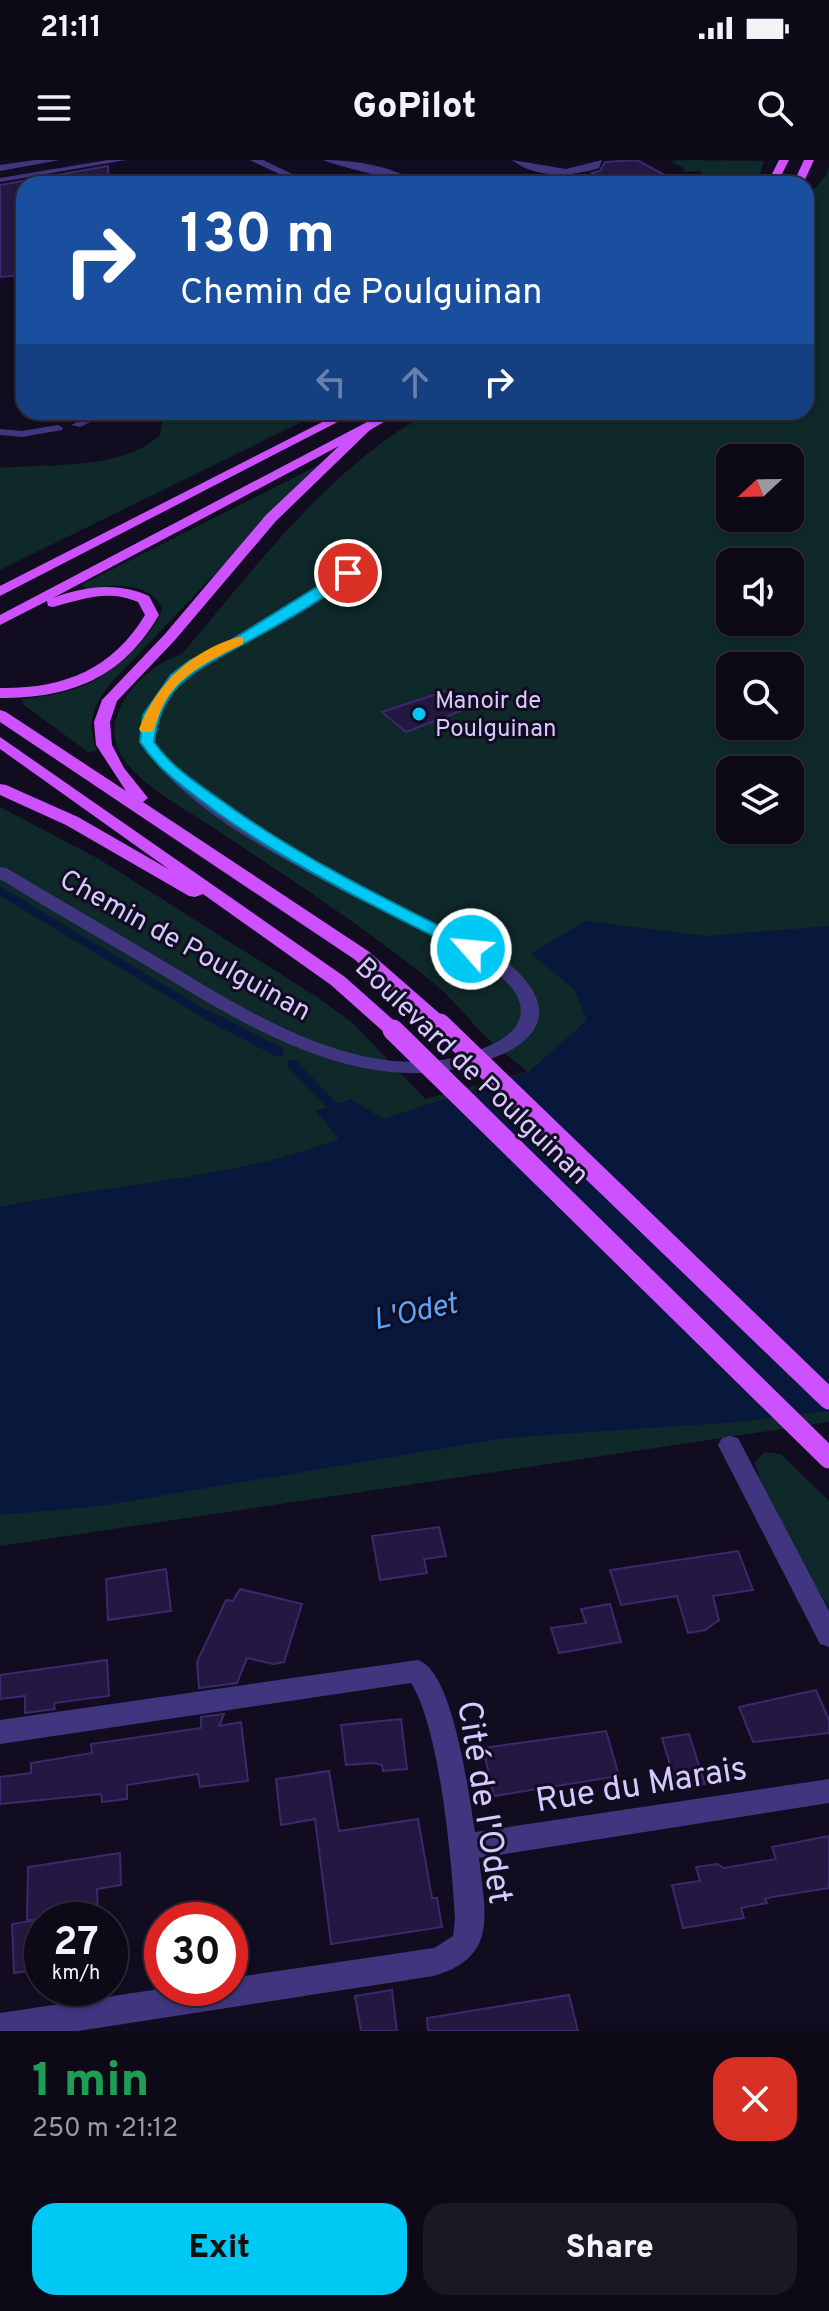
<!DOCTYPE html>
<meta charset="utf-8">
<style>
:root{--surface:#0d0917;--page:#1b1724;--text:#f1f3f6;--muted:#9a9aa1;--line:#2d2a36;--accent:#00c8f5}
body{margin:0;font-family:Overpass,sans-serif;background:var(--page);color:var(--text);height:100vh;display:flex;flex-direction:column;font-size:30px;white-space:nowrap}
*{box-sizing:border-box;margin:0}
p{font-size:26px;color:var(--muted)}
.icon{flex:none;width:44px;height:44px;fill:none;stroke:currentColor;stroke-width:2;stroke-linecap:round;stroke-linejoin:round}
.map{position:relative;height:1871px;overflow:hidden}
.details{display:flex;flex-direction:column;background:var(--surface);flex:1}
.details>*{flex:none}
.hud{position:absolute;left:16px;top:16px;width:798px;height:244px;border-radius:24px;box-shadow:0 2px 6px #0004,0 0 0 2px var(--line);background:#1a4fa0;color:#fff;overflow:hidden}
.needle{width:52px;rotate:248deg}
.controls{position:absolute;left:716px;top:284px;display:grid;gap:16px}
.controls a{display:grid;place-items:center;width:88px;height:88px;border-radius:16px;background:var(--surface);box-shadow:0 2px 6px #0004,0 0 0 2px var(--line);font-size:40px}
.speed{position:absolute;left:24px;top:1742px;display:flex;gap:16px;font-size:40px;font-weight:700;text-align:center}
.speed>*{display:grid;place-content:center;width:104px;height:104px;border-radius:50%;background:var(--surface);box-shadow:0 2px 6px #0004,0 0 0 2px var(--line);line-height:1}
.speed small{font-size:20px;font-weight:400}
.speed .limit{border:12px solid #d22;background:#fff;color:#111}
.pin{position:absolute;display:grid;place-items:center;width:68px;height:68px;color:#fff;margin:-34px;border:4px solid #fff;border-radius:50%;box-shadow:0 2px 8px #0007}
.me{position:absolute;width:88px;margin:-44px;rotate:297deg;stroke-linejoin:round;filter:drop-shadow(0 0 6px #0008)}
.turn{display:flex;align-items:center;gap:28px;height:168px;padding:0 32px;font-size:36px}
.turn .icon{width:104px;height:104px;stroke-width:2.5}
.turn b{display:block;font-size:56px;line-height:68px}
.lanes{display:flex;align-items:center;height:76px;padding:0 32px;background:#0003;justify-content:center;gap:40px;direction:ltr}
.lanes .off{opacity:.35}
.round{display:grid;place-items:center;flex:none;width:84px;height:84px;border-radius:24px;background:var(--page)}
.overview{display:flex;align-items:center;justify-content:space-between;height:136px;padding:0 32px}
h1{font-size:48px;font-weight:800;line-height:60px;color:#1e9e55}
.primary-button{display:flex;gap:16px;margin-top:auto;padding:16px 32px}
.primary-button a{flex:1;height:92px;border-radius:24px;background:var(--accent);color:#111;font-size:32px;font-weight:800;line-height:92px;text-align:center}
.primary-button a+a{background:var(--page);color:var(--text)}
.status{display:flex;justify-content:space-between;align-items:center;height:56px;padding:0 40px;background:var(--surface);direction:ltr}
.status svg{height:22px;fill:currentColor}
header{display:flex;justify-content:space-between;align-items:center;height:104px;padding:0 32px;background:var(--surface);font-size:36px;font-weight:800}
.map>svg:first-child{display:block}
.green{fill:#0f2829;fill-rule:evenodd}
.water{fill:#08173c}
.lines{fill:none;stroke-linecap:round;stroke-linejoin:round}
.stream-far1{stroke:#08173c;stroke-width:8}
.stream{stroke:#08173c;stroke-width:10}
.building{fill:#231841;stroke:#3c296d;stroke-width:2}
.lane{fill:#3f367f;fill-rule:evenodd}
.street{fill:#3f367f;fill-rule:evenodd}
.primary{fill:#cd51ff;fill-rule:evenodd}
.primary-bridge{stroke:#cd51ff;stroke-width:21}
.route{fill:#00c8f5;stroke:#00829f;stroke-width:2}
.slow{fill:#f59e0b}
.poi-dot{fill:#00c8f5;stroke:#110c1f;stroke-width:3}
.labels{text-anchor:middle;stroke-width:6;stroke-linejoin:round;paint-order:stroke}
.far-poi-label{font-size:24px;fill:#d5caff;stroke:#110c1f;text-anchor:start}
.street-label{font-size:28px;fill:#d5caff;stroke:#110c1f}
.water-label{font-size:30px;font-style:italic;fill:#58a4ff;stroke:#110c1f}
.near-street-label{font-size:34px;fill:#d5caff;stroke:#110c1f}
</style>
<div class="status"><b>21:11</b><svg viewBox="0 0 49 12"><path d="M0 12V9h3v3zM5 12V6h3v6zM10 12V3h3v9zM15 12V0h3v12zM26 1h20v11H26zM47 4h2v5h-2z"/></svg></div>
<header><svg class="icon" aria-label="menu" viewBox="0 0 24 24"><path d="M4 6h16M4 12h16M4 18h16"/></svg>GoPilot<svg class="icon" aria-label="search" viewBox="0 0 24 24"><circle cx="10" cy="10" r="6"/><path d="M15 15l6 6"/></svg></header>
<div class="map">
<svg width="829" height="1871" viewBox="0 0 829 1871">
<rect width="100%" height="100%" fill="#110c1f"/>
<!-- green -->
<g class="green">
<polygon points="671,1 680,0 764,1 757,24 697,24 705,18 700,11 685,12 683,8"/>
<path d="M829,6V982L0,1180V647L99,699L317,837L353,863L425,939L527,912C514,900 499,890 486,877C469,860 453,839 435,824C359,763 276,709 195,656C171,641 129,616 118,589C101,549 148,504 182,494C256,406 328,309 429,252H806V39L826,15ZM730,298H790V358H730ZM730,402H790V462H730ZM730,506H790V566H730ZM730,610H790V670H730Z"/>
<path d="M177,252H322L0,410V308C49,303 122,311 160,275L162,261L178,260Z"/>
<path d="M319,305L110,524C93,547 86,562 97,591L88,592L24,545L22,539C75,533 95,527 134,489C147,477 157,465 162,448C149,421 112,424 87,429L81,425Z"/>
<polygon points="829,1192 829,1262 0,1386 0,1279"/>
<path d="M765,1292L781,1294L829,1341V1447C798,1402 769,1355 755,1302Z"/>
</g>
<!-- water -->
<path class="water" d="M585,761L706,776L829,766V1251L736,1262L506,1278L100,1346L0,1355V1047C113,1023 231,1020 339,979L316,951L351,939L383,959L529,912L587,860L575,830L531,794Z"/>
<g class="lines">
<!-- stream-far1 -->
<polyline class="stream-far1" points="0,731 210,857"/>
<!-- stream -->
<g class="stream">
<polyline points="207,855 279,892"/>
<polyline points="292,904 337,950"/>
</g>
</g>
<!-- building -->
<g class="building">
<polygon points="637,0 681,24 608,24 592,13 600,11 605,2"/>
<polygon points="108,6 109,24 24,24 24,115 0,117 0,25"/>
<polygon points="446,531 471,547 406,572 382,552"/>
<polygon points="439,1367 446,1396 424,1399 427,1413 380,1420 372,1376"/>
<polygon points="738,1391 753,1430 713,1436 719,1460 705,1470 688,1473 677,1436 621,1445 610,1410"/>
<polygon points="166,1409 171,1451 108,1460 106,1419"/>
<polygon points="240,1429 302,1444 284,1502 273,1504 247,1498 237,1523 199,1528 197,1502 226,1440 233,1441"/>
<polygon points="610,1444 621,1482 559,1493 551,1468 586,1463 581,1449"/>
<polygon points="107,1500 109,1536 54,1543 55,1549 25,1553 25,1536 0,1539 0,1515"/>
<polygon points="816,1530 829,1560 829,1573 753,1582 739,1547"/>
<polygon points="224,1554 219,1566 241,1562 248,1621 200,1627 198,1614 127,1625 127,1639 102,1642 101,1634 0,1644 0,1617 31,1613 31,1603 92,1593 91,1584 201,1568 201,1557"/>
<polygon points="401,1559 407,1609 383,1611 382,1605 374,1603 346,1605 341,1565"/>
<polygon points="606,1571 619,1616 494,1636 483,1588"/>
<polygon points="689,1574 705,1624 677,1628 662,1578"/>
<polygon points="329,1611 339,1671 418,1659 432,1738 437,1738 442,1767 331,1784 315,1659 281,1665 276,1619"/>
<polygon points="829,1676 829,1728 772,1737 765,1739 767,1743 741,1748 744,1758 683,1768 672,1725 700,1721 696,1707 717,1704 724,1708 776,1699 772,1687"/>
<polygon points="120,1693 121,1725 97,1729 98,1760 42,1760 42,1809 14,1813 12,1764 37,1760 27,1760 28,1707"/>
<polygon points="392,1830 397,1871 361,1871 355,1836"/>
<polygon points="569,1835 578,1871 428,1871 427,1858"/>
</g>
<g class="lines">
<!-- lane -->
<g class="lane">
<polygon points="108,0 126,0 0,22 0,18"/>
<polygon points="98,252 111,252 80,267 71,265"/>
<polygon points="58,265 63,268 62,270 22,277 0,275 0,269 22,271"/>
</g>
<!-- street -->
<g class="street">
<polygon points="35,0 60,0 0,11 0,5"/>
<polygon points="250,0 263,0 311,23 300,24"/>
<path d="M323,0C354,0 394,6 420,24C409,24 333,5 323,0Z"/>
<path d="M512,0L566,9L602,0L599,8C571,17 537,19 512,0Z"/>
<path d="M343,410L355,413L235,489L198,507L181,521L158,555L155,582C208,653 330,713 409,751C447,769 490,783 519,813C535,830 547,850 533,871C520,889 501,895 482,902C360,943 241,862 140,802C94,775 47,748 0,719V707L6,708C55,737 104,765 152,794C250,852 378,941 495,883C511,875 526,861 519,841C504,796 380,752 337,728C267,690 186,649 139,582L142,555L171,515L188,501L225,483Z"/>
<polygon points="730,1276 738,1278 829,1451 829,1487 820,1484 718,1285 722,1278"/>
<path d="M418,1500C454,1512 469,1636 475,1672L829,1619V1643L479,1698C485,1753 499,1797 434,1816L78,1871H0V1853L166,1828H230V1818L434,1788L453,1776L455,1759C452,1704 440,1568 411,1523L0,1584V1560Z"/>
</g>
<!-- primary -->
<g class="primary">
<polygon points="779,0 789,0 777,24 767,24"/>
<polygon points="804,0 814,0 803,24 793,24"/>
<polygon points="342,252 357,252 0,436 0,426"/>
<path d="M386,252H401L370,270L276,361L175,480L117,541L110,562L112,585L124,608L148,638L143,642L368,791L447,860L450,864L447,868H433L354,799L0,562V550L6,552L126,631L96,585L94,562L102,540L165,474L266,355L339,286L53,438C86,426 116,422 149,436L159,455C122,518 72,538 0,538V528C62,529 112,510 145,455L138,442C108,429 83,439 53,447L48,446L47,441L0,465V455Z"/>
<polygon points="0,577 345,817 400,866 403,870 400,874 386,874 331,825 203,734 195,737 189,736 66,665 0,635 0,624 6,625 78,657 170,710 0,589"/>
</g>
<!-- primary-bridge -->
<g class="primary-bridge">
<polyline points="440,864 829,1239"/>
<polyline points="393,870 829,1298"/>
</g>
</g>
<!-- route -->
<path class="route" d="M344,410L355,413C333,435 264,473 234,489C190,514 161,527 154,582C172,608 197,623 222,641C302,699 389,741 477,785V792H465C379,749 293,707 215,651C185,628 161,613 140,582L143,555L171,515L189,501L225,484Z"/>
<!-- slow -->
<path class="slow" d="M238,477L243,478V484C213,499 182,512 164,543C159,552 157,563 152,572H141L139,569C157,523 190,492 238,477Z"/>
<!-- markers -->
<circle class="poi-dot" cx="419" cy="554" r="8"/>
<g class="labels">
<!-- far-poi labels -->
<g class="far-poi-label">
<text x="435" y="548">Manoir de<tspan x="435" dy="28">Poulguinan</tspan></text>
</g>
<!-- street labels -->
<g class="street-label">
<text transform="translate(186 784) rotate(29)" y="10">Chemin de Poulguinan</text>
<text transform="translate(473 910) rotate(44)" y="10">Boulevard de Poulguinan</text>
</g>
<!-- water labels -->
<g class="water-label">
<text transform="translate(415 1151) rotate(-12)" y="10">L'Odet</text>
</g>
<!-- near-street labels -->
<g class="near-street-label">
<text transform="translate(641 1623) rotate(-9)" y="12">Rue du Marais</text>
<text transform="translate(486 1642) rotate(81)" y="12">Cité de l'Odet</text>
</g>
</g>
</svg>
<div class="controls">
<a><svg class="needle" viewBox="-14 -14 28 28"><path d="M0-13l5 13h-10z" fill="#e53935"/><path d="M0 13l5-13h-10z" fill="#9a9aa1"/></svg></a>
<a><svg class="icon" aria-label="sound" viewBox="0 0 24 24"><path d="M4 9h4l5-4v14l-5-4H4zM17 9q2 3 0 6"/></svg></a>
<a><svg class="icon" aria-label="search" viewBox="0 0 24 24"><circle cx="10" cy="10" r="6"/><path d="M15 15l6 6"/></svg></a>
<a><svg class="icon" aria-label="layers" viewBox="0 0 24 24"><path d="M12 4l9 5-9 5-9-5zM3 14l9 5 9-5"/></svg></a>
</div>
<div class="speed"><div>27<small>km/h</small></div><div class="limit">30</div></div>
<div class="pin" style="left:348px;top:413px;background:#d93025"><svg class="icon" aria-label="arrive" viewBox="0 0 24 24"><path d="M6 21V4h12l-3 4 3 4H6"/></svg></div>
<svg class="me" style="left:471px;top:789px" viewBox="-20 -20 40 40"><circle r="17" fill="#00c8f5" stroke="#fff" stroke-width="3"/><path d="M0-11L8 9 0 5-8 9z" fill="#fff"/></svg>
<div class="hud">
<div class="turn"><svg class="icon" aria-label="right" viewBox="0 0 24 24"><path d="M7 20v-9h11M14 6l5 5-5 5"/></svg><div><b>130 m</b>Chemin de Poulguinan</div></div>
<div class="lanes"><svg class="icon off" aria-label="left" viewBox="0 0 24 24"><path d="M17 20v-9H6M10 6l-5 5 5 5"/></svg><svg class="icon off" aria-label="ahead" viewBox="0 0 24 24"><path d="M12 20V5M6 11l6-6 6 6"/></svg><svg class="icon" aria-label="right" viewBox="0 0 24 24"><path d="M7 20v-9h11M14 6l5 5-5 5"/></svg></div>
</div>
</div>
<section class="details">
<div class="overview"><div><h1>1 min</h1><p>250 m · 21:12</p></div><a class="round" style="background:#d93025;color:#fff"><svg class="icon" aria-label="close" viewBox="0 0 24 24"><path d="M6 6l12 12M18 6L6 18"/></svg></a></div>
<div class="primary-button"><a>Exit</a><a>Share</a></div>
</section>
